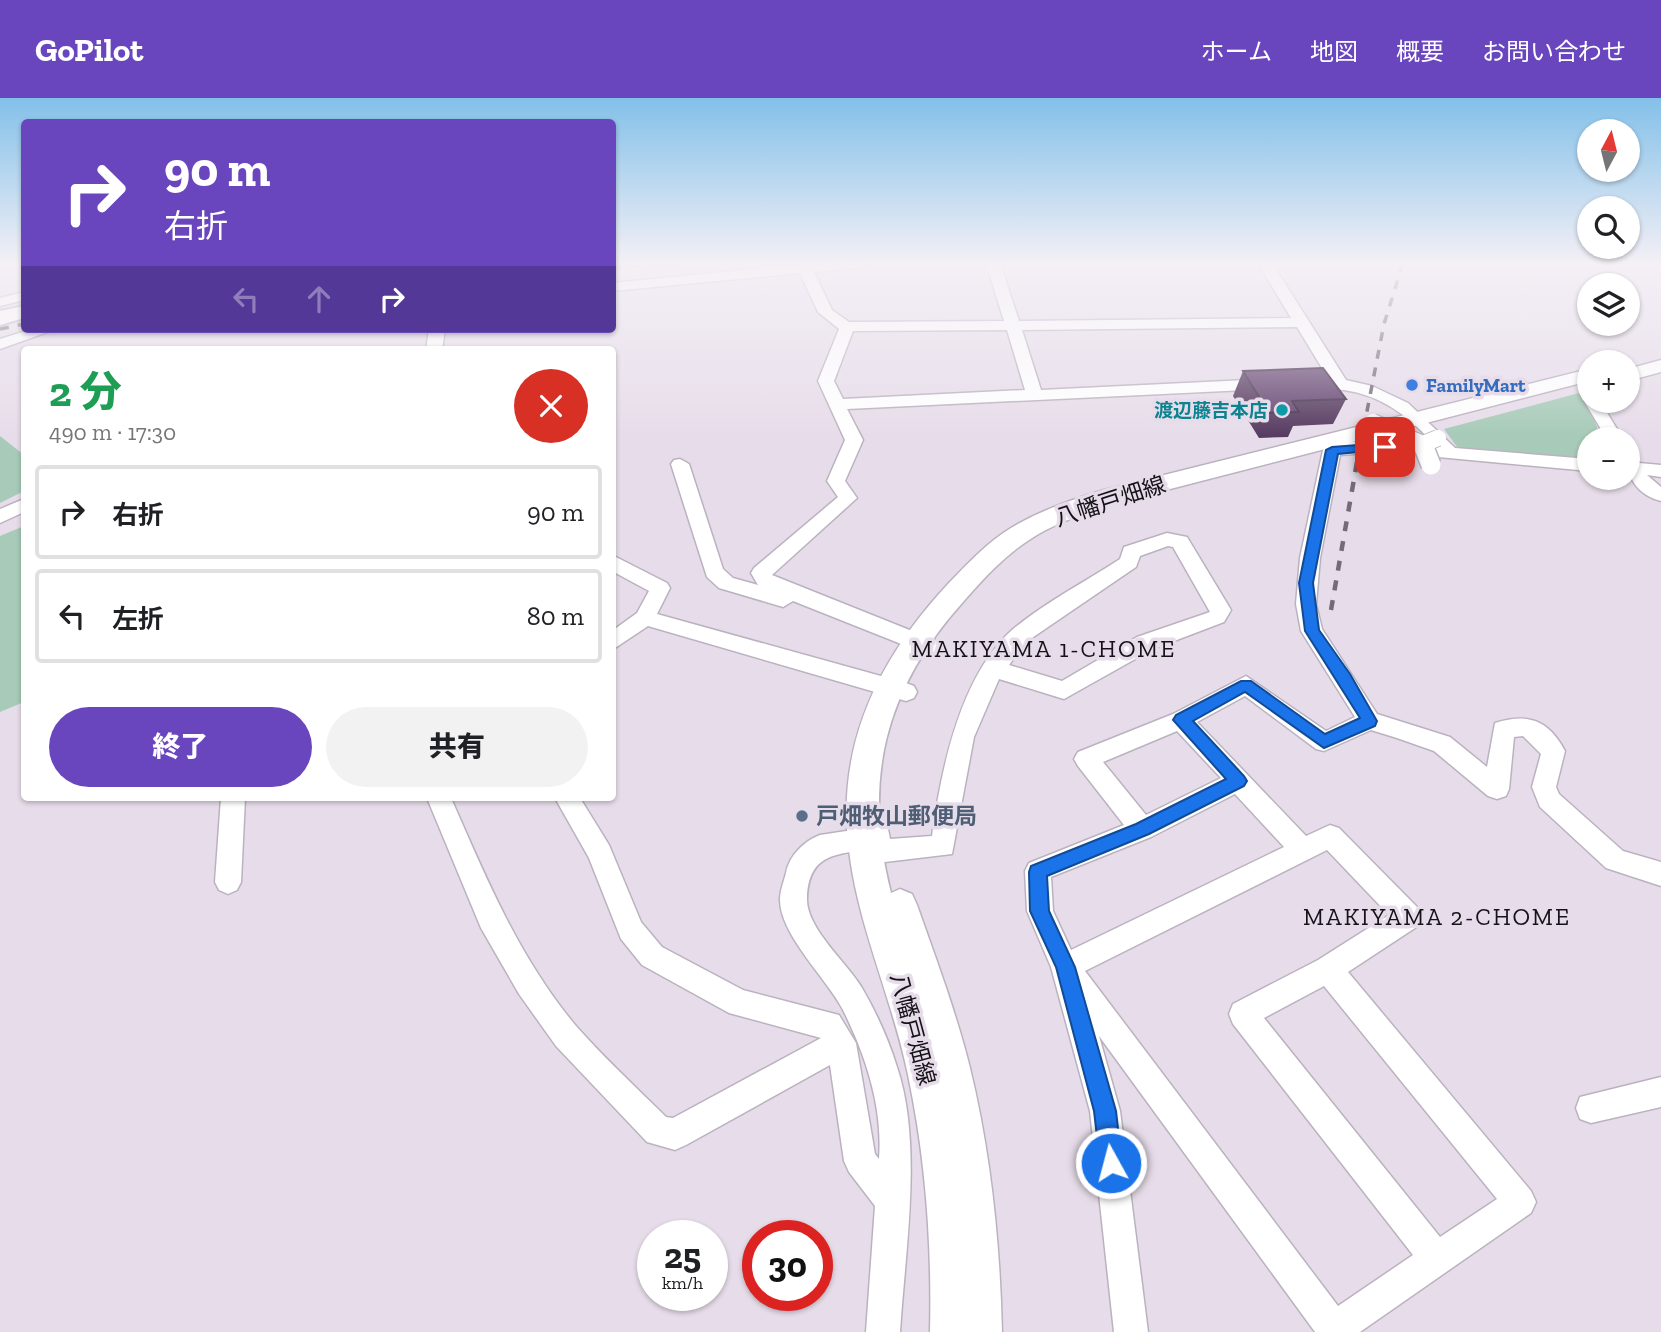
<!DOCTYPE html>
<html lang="ja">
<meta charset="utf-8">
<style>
:root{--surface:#fff;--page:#f2f2f2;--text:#202124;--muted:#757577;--line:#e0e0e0;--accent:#6a46be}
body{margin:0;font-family:"Zilla Slab","Noto Sans JP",serif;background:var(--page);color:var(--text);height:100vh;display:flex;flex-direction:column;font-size:26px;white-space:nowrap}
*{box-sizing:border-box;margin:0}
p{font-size:23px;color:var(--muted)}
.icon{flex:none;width:38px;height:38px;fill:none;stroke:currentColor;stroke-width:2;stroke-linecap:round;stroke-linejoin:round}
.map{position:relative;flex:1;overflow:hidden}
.sheet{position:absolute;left:21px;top:248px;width:595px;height:455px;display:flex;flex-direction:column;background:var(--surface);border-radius:7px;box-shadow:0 2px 5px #0004}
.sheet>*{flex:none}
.guide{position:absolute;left:21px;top:21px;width:595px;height:214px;border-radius:7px;box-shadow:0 2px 5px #0004;background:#6a46be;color:#fff;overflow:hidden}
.needle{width:46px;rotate:7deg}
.fabs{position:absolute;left:1577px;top:21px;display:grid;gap:14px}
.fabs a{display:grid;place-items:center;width:63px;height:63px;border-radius:50%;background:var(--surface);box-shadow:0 2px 5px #0004;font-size:35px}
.speed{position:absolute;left:637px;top:1122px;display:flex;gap:14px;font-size:35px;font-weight:700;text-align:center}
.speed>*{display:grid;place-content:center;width:91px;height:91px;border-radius:50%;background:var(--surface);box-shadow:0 2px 5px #0004;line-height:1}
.speed small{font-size:18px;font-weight:400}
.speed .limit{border:10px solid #d22;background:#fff;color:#111}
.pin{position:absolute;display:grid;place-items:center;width:60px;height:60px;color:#fff;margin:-30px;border-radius:14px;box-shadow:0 4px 10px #0006}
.me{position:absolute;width:77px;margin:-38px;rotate:353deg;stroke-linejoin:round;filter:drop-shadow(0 0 5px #0008)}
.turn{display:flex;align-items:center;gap:24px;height:147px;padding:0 28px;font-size:32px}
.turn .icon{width:91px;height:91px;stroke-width:2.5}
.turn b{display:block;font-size:49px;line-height:60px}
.lanes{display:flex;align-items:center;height:66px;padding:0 28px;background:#0003;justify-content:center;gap:35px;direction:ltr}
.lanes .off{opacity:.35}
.round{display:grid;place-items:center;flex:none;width:74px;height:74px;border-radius:37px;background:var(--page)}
.head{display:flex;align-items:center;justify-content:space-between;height:119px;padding:0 28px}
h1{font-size:42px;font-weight:800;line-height:52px;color:#1e9e55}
.cta{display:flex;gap:14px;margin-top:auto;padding:14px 28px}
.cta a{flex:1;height:80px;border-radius:42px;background:var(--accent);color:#fff;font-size:28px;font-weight:800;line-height:80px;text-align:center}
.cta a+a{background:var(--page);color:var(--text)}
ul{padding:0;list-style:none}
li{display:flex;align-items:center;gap:21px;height:94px;margin:0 14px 10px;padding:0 14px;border:4px solid var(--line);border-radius:7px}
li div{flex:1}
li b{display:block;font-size:26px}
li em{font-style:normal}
header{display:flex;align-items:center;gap:42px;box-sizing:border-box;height:98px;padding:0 35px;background:var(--accent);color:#fff}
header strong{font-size:33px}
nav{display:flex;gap:38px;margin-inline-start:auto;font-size:24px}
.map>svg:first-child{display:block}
.green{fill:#a7cbb8}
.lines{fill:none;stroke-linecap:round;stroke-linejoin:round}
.minor-casing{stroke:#bbb2bf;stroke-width:3}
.major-casing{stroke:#bbb2bf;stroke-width:3}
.highway-casing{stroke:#bbb2bf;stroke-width:4}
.minor{fill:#fff;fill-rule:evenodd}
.major{fill:#fff;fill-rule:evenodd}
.highway{fill:#fff;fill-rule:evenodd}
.rail-far1{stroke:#736c75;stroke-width:3.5;stroke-dasharray:9 9;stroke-linecap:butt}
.rail{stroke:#736c75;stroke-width:4.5;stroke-dasharray:10 10;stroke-linecap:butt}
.minor-bridge-far1-casing{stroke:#bbb2bf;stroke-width:18;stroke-linecap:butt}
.minor-bridge-casing{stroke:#bbb2bf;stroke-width:22;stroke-linecap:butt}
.minor-bridge-far1{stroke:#fff;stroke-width:16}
.minor-bridge{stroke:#fff;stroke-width:19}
.wall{fill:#573c61}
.building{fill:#654671;stroke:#47314f;stroke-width:2}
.route{fill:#1a73e8;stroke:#114b97;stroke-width:2}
.shop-dot{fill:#3f7fe0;stroke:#e7ddea;stroke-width:2.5}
.culture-dot{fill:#0f9aa8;stroke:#e7ddea;stroke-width:2.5}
.service-dot{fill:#5c6f8a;stroke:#e7ddea;stroke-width:2.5}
.labels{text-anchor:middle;stroke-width:7;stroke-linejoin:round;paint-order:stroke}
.far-shop-label{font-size:19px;font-weight:bold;fill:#366cbe;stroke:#e7ddea;text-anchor:start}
.far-culture-label{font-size:19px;font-weight:bold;fill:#0d838f;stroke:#e7ddea;text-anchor:end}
.street-label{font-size:23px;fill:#161318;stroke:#e7ddea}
.service-label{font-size:23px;font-weight:bold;fill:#4e5e75;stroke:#e7ddea;text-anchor:start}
.neighbourhood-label{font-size:24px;letter-spacing:2px;fill:#161318;stroke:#e7ddea}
</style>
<header>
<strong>GoPilot</strong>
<nav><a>ホーム</a><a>地図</a><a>概要</a><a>お問い合わせ</a></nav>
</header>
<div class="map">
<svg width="1661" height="1234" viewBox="0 0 1661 1234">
<rect width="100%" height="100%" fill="#e7ddea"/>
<!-- green -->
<g class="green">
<polygon points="1579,295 1588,307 1602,341 1589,341 1589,362 1460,353 1444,331"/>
<polygon points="0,338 24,357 24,393 0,405"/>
<polygon points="24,428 24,604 0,614 0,438"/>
</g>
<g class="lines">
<!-- minor casing -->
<g class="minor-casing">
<g id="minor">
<path d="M816,165H870L863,169L814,174L832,212L849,224L1004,223L986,165H1000L1019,223L1291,220L1258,165H1272L1346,282L1372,288L1408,305L1455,350L1589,361V373L1385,354L1340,357L1320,460L1316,506L1322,531L1377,616L1450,639L1487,669L1495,625C1527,615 1548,621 1565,653L1556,689L1559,696L1623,753L1661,764V788L1606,770L1540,709L1532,689L1541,656L1523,638L1514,639L1509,691L1506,698L1497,701L1488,698L1434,653L1397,640L1371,632L1324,653L1316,651L1245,598L1197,624L1306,738L1330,727L1339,730L1418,810L1422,819L1418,828L1348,874L1531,1093L1536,1104L1531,1115L1360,1234H1315L1099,938L1120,1013L1148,1234H1114L1090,1013L1051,869L1027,813L1025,773L1029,765L1124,727L1078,668L1074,661L1078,654L1173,616L1246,578L1326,633L1355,619L1301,533L1296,506L1300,460L1323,352C1337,337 1413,346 1435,348C1412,320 1381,297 1344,292C1328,290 1311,292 1295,288L1293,285L1301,280H1328L1297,229L1022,232L1041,292L1267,281L1275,286L1267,291L847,311L863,342L845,383L857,400L772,477L937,543L940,549L937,555L929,557L793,503L783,509L719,490L707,479L671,366L674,362L680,361L689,366L723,471L733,480L758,487L751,475L754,470L838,399L827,383L845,342L818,283L839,231L818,214L800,175L612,193V185ZM1007,232L1025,292L843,301L834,283L853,233ZM1177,633L1221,680L1146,717L1103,664ZM1235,696L1284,749L1071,852L1053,813L1051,779L1151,739ZM1327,752L1389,817L1318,862L1233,906L1229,916L1233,926L1413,1157L1338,1208L1085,873ZM1324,888L1497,1101L1440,1139L1264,920Z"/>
<polygon points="24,194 24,202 0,208 0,200"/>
<polygon points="32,231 56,231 0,251 0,241"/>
<polygon points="429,231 445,231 442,252 426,252"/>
<polygon points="1586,299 1589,299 1589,303 1600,303 1623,341 1607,341 1584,303"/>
<path d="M1628,358L1634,359L1639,365L1661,367V379L1647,377L1661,389V403C1638,397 1626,380 1628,358Z"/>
<polygon points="24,401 24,414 0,425 0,411"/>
<path d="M1167,435L1187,439L1231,512L1224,524L1153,551L1064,601L999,581L974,639L952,756L885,764L876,761L873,751C837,756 808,755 807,801C806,830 848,866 862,890C876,914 889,943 897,969C923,1046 905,1153 900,1234H866L875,1108L849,1074L844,1063L830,967L686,1047L675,1052L647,1044L556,948L519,896L481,830L427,700H451C486,780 519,860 576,928C604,960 636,989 666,1019L673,1020L821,940L729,915L642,867L621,841L589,760L555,700H580L609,747L641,824L662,849L743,892L839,917L856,945L875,1056L879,1061C883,1010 866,958 843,912C828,882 779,836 780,801C780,793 784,783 786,775C789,758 804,743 820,737L879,728L888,731L890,741L932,738C941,672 960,578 1012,532C1044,505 1085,484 1120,461L1124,449ZM1168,448L1173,449L1210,514L1137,539L1062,583L1009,567L1026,544L1136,469L1140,458Z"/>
<polygon points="612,457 667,485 670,490 657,516 906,585 914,588 917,594 914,600 906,603 648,528 612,552 612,533 637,515 649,493 612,473"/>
<polygon points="221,700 245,700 241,784 237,792 228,796 219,792 215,784"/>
<polygon points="1661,979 1661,1009 1591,1025 1580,1021 1576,1010 1580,999"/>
</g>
</g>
<!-- major casing -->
<g class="major-casing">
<g id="major">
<polygon points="1661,262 1661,274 1628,283 1628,271"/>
<path d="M1589,271V283L1112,406C1084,416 1054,425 1029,442C1004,458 983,481 963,504C885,591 862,681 891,795L900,791L912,796L917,807C936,861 956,914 970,970C991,1056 1000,1145 1002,1234H930C932,1148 926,1062 908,977C892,898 855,823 848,742C838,642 881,558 948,486C967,466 988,444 1011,430C1039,413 1073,401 1104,392Z"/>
</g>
</g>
<!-- highway casing -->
<g class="highway-casing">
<polygon id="highway" points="24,208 24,220 0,227 0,213"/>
</g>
<!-- minor -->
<use href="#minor" class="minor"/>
<!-- major -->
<use href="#major" class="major"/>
<!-- highway -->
<use href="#highway" class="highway"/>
<!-- rail-far1 -->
<g class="rail-far1">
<polyline points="612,169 683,165"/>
<polyline points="0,231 24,226"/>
<polyline points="1360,349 1384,226 1403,165"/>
</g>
<!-- rail -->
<polyline class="rail" points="1331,512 1360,347"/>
<!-- minor-bridge-far1 casing -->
<g class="minor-bridge-far1-casing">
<g id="minor-bridge-far1">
<polyline points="1373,324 1423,346 1438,340"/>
<polyline points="1423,346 1424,349"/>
</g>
</g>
<!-- minor-bridge casing -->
<g class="minor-bridge-casing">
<polyline id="minor-bridge" points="1423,347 1431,367"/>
</g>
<!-- minor-bridge-far1 -->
<use href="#minor-bridge-far1" class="minor-bridge-far1"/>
<!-- minor-bridge -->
<use href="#minor-bridge" class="minor-bridge"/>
</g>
<!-- wall -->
<polygon class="wall" points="1243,273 1346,301 1333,326 1293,328 1288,339 1259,340 1233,298"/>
<!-- building -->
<polygon class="building" points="1323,270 1346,301 1292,303 1299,314 1269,315 1243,273"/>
<!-- sky -->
<linearGradient id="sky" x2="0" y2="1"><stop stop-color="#83c0e9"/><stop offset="0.49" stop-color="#f4f0f6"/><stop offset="1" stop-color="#f4f0f6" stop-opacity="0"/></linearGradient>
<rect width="1661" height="338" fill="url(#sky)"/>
<!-- route -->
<polygon class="route" points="1385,345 1389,346 1389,351 1338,356 1313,485 1319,532 1350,576 1377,623 1375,628 1324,650 1245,594 1193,623 1244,678 1247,683 1244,688 1149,736 1047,778 1049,813 1075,869 1116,1013 1122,1065 1119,1072 1111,1076 1103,1072 1100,1065 1094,1013 1056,869 1030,813 1029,774 1031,768 1136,726 1226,681 1173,622 1176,617 1241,583 1251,583 1325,636 1360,620 1305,533 1299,485 1326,352 1332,349"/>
<!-- markers -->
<circle class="shop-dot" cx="1412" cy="287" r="7"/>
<circle class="culture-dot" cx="1282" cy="312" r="7"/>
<circle class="service-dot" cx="802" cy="718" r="7"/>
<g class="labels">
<!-- far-shop labels -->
<g class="far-shop-label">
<text x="1426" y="294">FamilyMart</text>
</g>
<!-- far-culture labels -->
<g class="far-culture-label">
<text x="1268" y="319">渡辺藤吉本店</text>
</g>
<!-- street labels -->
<g class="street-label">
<text transform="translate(1110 403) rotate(-18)" y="8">八幡戸畑線</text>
<text transform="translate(913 931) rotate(75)" y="8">八幡戸畑線</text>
</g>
<!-- service labels -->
<g class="service-label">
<text x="816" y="726">戸畑牧山郵便局</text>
</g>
<!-- neighbourhood labels -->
<g class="neighbourhood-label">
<text x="1044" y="559">MAKIYAMA 1-CHOME</text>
<text x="1437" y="827">MAKIYAMA 2-CHOME</text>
</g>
</g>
</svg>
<div class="fabs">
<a><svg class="needle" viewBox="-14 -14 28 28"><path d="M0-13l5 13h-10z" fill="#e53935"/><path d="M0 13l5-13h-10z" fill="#757577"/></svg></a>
<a><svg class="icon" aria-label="search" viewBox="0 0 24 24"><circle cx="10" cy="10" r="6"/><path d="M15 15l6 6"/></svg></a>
<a><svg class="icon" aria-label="layers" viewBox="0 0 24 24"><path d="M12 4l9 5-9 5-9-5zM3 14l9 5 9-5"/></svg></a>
<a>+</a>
<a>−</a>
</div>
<div class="speed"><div>25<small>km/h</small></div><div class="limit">30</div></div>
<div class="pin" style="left:1385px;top:349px;background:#d93025"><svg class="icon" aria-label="arrive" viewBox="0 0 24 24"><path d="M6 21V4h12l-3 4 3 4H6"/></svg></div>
<svg class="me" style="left:1111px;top:1065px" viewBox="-20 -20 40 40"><circle r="17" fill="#1a73e8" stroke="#fff" stroke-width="3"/><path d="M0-11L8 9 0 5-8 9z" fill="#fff"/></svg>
<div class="guide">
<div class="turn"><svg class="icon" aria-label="right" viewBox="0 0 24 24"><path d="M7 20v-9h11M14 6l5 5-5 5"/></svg><div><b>90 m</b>右折</div></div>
<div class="lanes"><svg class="icon off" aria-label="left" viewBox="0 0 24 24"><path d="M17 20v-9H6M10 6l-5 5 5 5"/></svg><svg class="icon off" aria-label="ahead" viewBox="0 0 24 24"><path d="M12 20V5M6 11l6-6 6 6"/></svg><svg class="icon" aria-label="right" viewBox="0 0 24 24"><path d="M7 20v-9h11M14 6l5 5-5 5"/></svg></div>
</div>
<section class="sheet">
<div class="head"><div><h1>2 分</h1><p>490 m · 17:30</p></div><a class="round" style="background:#d93025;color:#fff"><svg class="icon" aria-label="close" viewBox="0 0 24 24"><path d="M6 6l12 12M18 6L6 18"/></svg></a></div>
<ul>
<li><svg class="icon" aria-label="right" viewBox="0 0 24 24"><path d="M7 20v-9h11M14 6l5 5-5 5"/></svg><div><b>右折</b></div><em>90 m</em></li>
<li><svg class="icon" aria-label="left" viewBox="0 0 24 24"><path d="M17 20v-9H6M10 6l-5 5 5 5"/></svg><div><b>左折</b></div><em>80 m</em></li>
</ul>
<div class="cta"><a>終了</a><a>共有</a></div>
</section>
</div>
